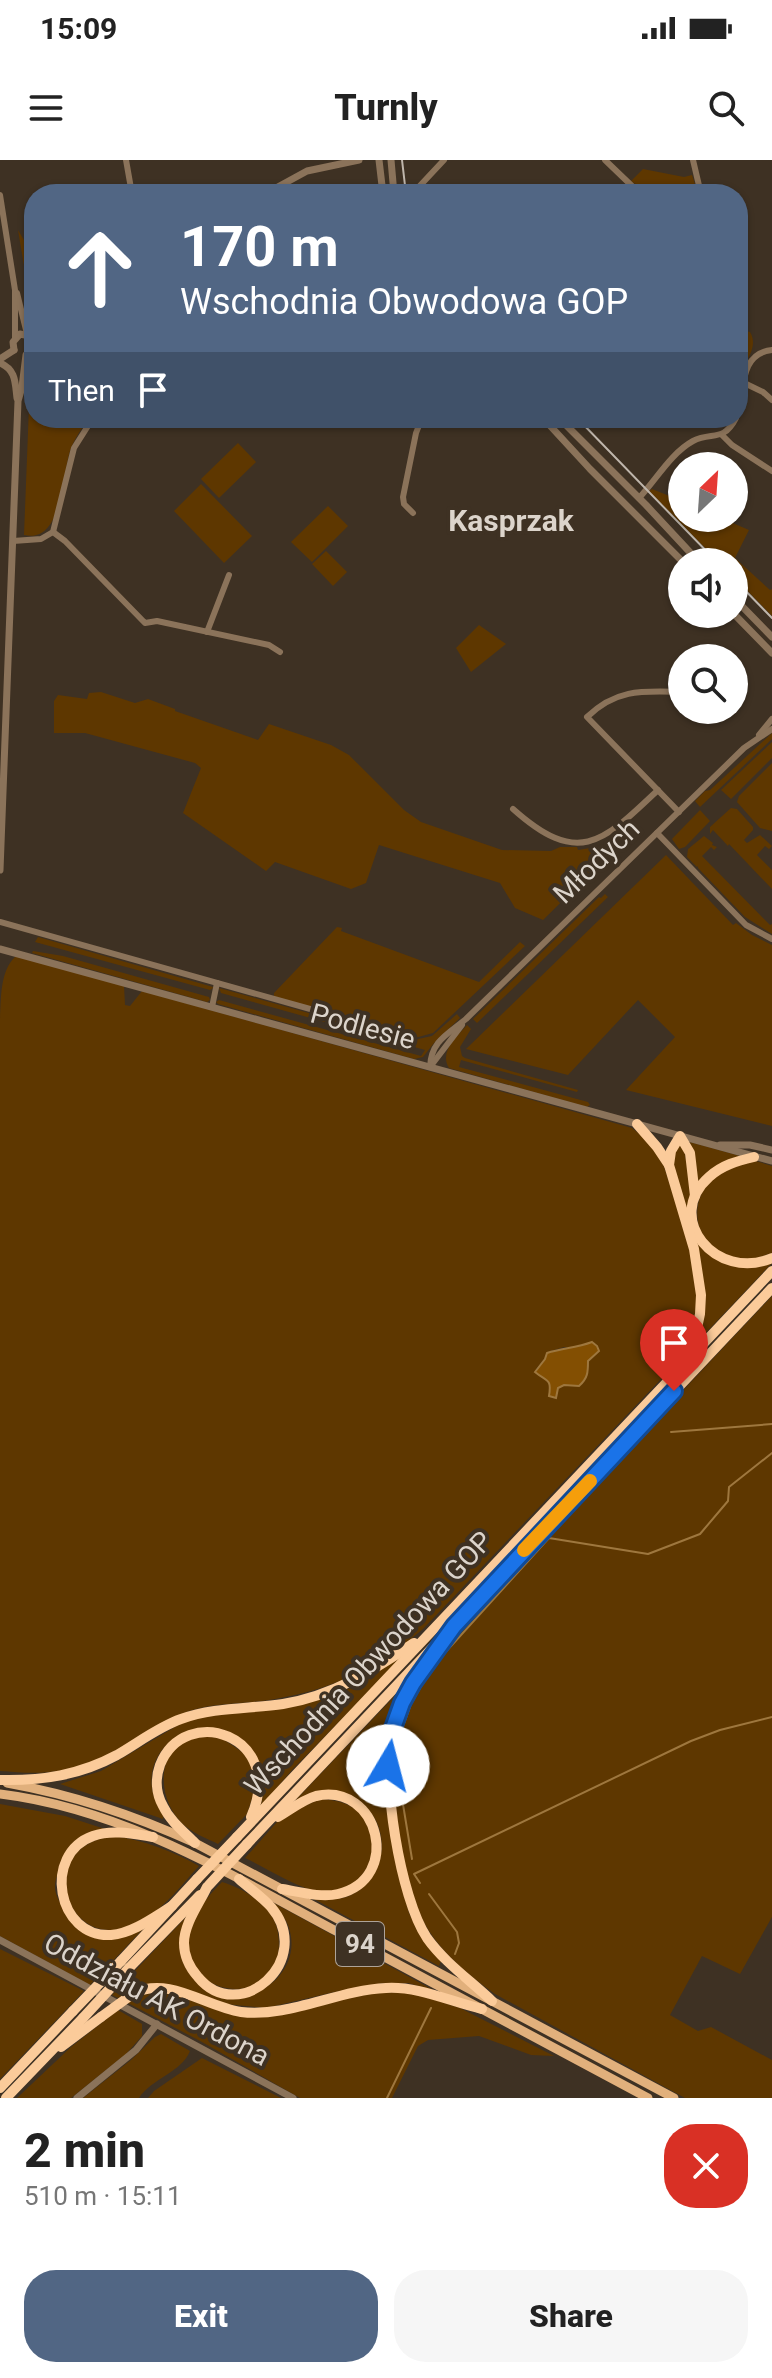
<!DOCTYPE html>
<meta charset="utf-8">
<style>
:root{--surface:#fff;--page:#f6f6f6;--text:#222;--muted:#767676;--accent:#516684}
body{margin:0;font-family:Roboto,sans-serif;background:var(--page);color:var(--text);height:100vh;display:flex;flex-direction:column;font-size:30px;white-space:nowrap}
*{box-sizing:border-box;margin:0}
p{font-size:26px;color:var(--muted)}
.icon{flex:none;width:44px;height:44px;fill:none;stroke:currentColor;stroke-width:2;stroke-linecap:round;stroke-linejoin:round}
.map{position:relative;height:1938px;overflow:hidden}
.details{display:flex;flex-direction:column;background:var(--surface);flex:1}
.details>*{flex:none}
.guide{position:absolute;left:24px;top:24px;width:724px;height:244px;border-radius:32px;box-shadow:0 2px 6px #0004;background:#516684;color:#fff;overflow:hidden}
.needle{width:52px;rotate:25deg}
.fabs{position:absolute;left:668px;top:292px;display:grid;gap:16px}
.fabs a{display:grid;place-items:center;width:80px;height:80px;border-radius:50%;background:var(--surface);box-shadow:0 2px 6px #0004;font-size:40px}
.pin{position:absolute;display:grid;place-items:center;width:68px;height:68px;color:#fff;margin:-82px -34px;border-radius:50% 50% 50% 0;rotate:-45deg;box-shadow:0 0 8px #0007}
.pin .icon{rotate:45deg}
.me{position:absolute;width:88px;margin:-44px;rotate:8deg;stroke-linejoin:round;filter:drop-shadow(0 0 6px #0008)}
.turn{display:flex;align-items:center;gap:28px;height:168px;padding:0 24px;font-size:36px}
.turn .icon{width:104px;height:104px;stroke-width:2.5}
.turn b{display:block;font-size:56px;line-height:68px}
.then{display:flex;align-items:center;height:76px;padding:0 24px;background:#0003;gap:16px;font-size:30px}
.round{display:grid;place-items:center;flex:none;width:84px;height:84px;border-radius:32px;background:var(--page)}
.overview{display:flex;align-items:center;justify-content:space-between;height:136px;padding:0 24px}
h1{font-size:48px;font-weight:800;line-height:60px}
.cta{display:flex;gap:16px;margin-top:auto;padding:16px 24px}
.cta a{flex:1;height:92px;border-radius:32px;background:var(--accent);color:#fff;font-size:32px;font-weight:800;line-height:92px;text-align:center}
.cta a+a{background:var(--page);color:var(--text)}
.status{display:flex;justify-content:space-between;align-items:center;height:56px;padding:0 40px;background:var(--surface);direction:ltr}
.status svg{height:22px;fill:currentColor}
header{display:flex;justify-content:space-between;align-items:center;height:104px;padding:0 24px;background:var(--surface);font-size:36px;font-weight:800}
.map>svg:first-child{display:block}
.green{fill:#5e3700;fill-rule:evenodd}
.water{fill:#834f02;stroke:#9e773e;stroke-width:2}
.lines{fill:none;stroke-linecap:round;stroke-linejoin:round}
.stream{stroke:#9e773e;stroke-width:2}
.minor{stroke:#8b735a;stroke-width:6}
.tertiary{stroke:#8b735a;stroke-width:7}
.primary{stroke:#e1b07c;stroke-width:9}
.motorway{stroke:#fbcb9a;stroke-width:10}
.tram{stroke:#bfb6ac;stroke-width:2}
.motorway-bridge{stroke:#fbcb9a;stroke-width:10}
.route-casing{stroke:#114b97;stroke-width:20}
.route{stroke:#1a73e8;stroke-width:14}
.slow{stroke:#f59e0b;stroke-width:14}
.labels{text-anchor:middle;stroke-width:8;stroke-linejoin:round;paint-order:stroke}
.shield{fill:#3e3123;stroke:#ada399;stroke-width:2}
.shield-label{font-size:26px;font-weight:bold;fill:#dcd4cb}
.street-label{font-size:28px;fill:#dcd4cb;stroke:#3e3123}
.neighbourhood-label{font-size:30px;font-weight:bold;fill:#dcd4cb;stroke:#3e3123}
</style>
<div class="status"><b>15:09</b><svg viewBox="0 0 49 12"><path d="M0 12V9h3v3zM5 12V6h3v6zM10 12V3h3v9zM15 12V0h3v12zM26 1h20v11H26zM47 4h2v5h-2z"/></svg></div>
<header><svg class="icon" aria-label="menu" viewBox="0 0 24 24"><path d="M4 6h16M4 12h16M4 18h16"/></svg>Turnly<svg class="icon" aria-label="search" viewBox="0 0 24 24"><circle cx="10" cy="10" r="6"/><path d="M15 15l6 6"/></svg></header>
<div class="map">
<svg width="772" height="1938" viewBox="0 0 772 1938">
<rect width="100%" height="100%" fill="#3e3123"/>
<!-- green -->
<g class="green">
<polygon points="643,9 684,17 692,15 698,33 650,34 631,21"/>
<polygon points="18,70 34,97 34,134 29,136"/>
<path d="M738,169L750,172C758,186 748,197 742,210L738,209Z"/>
<path d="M34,211V258H89C82,268 74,279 70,291C62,317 62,384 24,375L29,246Z"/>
<polygon points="238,283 256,302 219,338 201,319"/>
<polygon points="201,324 252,376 224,403 174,351"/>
<polygon points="652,329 682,341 682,358 721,358 749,370 735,398 770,430 772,429 772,456 734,417 734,402 719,402 649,331"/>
<polygon points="328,346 348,366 312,402 291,382"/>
<polygon points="326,391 347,412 333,426 312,404"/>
<polygon points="479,465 506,484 471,512 456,488"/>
<polygon points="101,532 135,543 148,539 175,549 175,551 258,580 269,564 331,585 349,595 404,650 421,662 502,690 551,691 560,687 577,687 578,690 602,686 607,697 543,760 515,748 500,723 379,685 366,723 351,729 275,702 266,711 183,653 201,608 195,603 85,573 54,573 54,541 58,535 87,539 89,533"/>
<polygon points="772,573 772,579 700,647 695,641 705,631 710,630"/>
<polygon points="772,582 772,598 731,639 721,630"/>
<polygon points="772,603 772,671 760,668 737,642 739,636"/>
<polygon points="731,648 737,649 753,667 753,670 744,680 747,683 760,675 772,686 769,689 765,686 757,695 772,710 772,729 729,684 728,686 713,670 710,674 710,667"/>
<polygon points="700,650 710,661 685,687 679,689 672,679"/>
<polygon points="704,676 713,683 712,685 717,687 714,690 711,687 702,696 770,765 772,764 772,774 745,757 698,708 698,706 697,707 687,697 688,689"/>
<polygon points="666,695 733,765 736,763 752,775 772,785 772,966 626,930 675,877 638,840 568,915 466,889"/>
<polygon points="605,734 608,737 477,863 473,859 599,737 601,738"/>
<polygon points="337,767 342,768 341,771 479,822 520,782 525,786 433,873 411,879 335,857 329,853 274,837 274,833"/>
<polygon points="38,777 213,827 213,828 210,830 35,782"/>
<polygon points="33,791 63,796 209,837 210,840 207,842 32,793"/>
<path d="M15,797H20L124,826L125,845L130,846L142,831L632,968L646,979L661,997L689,1084L699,1148L687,1184L663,1217L423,1469C373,1512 326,1532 262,1541C238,1544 213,1543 189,1551C173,1557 156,1569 141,1577C112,1593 82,1610 49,1612C33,1614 16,1612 0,1611V859C1,839 0,811 15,797ZM564,1187L575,1188L588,1201V1214L558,1228L556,1238L548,1220L536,1209L551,1191Z"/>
<polygon points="219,828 409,881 432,876 457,854 460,858 434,883 423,897 414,899 218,844 216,842 219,840 421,896 425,890 221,833"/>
<path d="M467,865L471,869L460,887L462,896L465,898L578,930L577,932L461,900L459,907L588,942L590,945L587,947L449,908C439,892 456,877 467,865Z"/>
<polygon points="690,982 740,996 697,1028"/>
<polygon points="683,985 692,1029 688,1053 672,1003 676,986"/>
<path d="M756,1001L772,1006V1093C764,1095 756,1100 748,1099C678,1098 680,1005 756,1001Z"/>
<path d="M693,1073C720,1106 729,1112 772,1103L697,1182L705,1153Z"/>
<path d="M772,1136V1757L740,1814L702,1796L670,1855L698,1871L711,1867L772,1900V1938H685L495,1834C470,1816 446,1797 429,1771C402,1729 383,1603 400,1556C409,1532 425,1508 440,1488Z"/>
<path d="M399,1497L400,1499L292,1610L263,1644H261C266,1624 264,1607 252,1591C217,1542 140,1577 153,1633C155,1641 160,1648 164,1655L163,1659L60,1624L101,1611L180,1564L199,1557L290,1547L330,1536L353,1527Z"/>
<path d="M410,1520L390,1565L398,1710L409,1753L418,1771L441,1801L439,1806L312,1738C325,1739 337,1741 349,1736C388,1720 394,1662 357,1641C354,1639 351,1635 347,1635C338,1633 303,1642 292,1644Z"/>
<path d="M204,1575L220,1577L248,1596L256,1626L247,1654L218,1684C208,1679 195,1674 185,1666C160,1645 153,1597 186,1580C191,1578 199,1577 204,1575Z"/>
<path d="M320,1639C331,1640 341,1641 350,1646C361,1651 364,1659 369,1669C383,1705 350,1741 312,1730C293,1725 264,1707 245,1698L277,1662L293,1651Z"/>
<path d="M0,1644L65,1656L105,1669C93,1673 86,1682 77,1692C72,1698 65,1704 60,1711C42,1737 77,1762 94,1776L143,1769L90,1825L0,1776Z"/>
<path d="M113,1676C144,1680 172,1691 199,1706C182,1724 167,1745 146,1758C70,1808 27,1687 113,1676Z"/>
<path d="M222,1722C245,1729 275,1747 278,1773C291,1859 157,1840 195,1756C202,1743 212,1732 222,1722Z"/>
<path d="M272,1742L435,1831L408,1823H383L330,1833L266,1848L225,1844L203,1835L133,1829L118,1838L112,1835L187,1756C185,1767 180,1781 181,1792C181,1801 185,1807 190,1814C225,1865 307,1824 289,1768C286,1758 278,1750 272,1742Z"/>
<polygon points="0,1789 84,1831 0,1919"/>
<polygon points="374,1832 414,1833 460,1848 554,1896 531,1895 479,1876 428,1880 418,1886 392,1938 300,1938 202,1882 128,1843 141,1835 159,1833 177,1836 237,1856"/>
<polygon points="118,1850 142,1864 142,1876 126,1894 71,1938 17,1938 71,1887"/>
<path d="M161,1874L190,1891C182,1912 151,1919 139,1938H83L131,1900L155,1877Z"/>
<polygon points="202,1898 281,1938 148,1938 154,1931"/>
</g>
<!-- water -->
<path class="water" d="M592,1182L597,1186L599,1191L588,1201C588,1212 588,1218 579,1226L564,1225L558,1228L556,1238L549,1236C552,1218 547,1222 535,1212L545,1199L547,1193C563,1188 576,1188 592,1182Z"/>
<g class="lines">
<!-- stream -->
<g class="stream">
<polyline points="671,1272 772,1264"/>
<polyline points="412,1699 398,1614 401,1572 411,1544 432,1507 549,1378 648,1394 700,1374 728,1341 729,1327 772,1293"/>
<polyline points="420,1723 414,1714 691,1581 720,1570 772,1557"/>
<polyline points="429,1734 457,1772 459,1783 455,1794"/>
<polyline points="387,1938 431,1848"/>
</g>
<!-- minor -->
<g class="minor">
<polyline points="126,0 132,34"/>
<polyline points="605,0 632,26 625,34"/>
<polyline points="693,0 701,34"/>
<polyline points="415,31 444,0"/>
<polyline points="0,35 15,130 15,178"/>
<polyline points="17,133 27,174"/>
<polyline points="738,220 763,232 772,240"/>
<path d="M738,253C744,229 740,193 772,190"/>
<polyline points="722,275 732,285 772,311"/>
<path d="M639,338C656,320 671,293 693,281C712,271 723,283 736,258"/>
<polyline points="413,353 404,344 403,337 416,273 422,258"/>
<polyline points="53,372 65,381 145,463 157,461 269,485 280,492"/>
<polyline points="13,381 41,379 53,372 74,288 93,258"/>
<polyline points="207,472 229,415"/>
<polyline points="734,506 738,502"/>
<polyline points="759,575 772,559"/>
<path d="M513,649C579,708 603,682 658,630"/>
<path d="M679,652L587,557C617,528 644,531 682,532"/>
<polyline points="657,673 746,765 772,779"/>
<polyline points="0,762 328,854"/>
<polyline points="212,847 217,823"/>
<path d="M430,907C431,881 448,874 466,859L744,588L772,569"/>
<polyline points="430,907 462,865"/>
</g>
<!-- tertiary -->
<g class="tertiary">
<polyline points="379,0 383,34"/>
<polyline points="391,0 394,34"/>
<polyline points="265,34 307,11 359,0"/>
<polyline points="14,190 13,182 20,174 30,176 34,182"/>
<polyline points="0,199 14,190"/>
<path d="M0,203C16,210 15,222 17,238"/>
<polyline points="543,258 590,309 683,402"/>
<polyline points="559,258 646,345 699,402"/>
<polyline points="734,438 772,477"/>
<polyline points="734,454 772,493"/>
<polyline points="0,710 18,241 22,227 26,195"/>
<polyline points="0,789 772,1001"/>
<polyline points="720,985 750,985 772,990"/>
<polyline points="0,1780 293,1938"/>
<polyline points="77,1938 136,1890 157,1864"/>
</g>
<!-- primary -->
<g class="primary">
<path d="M7,1623C74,1635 134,1655 195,1683L674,1938"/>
<path d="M0,1634C123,1649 229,1714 336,1771C440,1827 544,1882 648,1938"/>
</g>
<!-- motorway -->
<g class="motorway">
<polyline points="637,964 657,987 669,1005"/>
<path d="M754,997C737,1001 722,1005 709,1017C663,1058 716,1122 772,1098"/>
<polyline points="684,1199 697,1168 700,1154 701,1135 694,1089 669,1005 671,991 680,976 690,993 695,1036"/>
<path d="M432,1496C415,1519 399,1542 392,1571C381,1617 400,1738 427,1778C444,1802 471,1821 492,1841"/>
<path d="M0,1620C42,1621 80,1615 117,1595C138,1583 158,1567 181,1559C214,1547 249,1549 283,1544C333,1536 372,1511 414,1483"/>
<path d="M278,1657C290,1650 302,1640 316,1636C379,1622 403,1719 338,1734C321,1738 300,1732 282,1729"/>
<path d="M153,1677C134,1674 112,1669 93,1676C42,1694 57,1778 111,1775C133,1773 154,1757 172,1746"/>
<polyline points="237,1677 772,1111"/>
<path d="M195,1683C184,1672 170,1661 163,1646C156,1634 155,1619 160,1605C185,1542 287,1575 251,1657"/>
<polyline points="247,1684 772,1128"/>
<path d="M207,1727C199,1744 184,1764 184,1783C184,1796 190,1808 198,1817C239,1867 316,1800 271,1747C262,1737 249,1728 239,1719"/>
<polyline points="121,1801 197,1719"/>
<polyline points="129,1808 200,1735"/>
<path d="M134,1833C170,1816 206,1847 241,1852C288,1858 338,1830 386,1828C419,1826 451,1842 482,1849"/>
<polyline points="61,1887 101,1857"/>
<polyline points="0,1928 73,1851"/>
<polyline points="6,1938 83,1858"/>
</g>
<!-- tram -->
<g class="tram">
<polyline points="402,0 406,34"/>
<polyline points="577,258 717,402"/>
<polyline points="734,419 772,458"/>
</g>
<!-- motorway-bridge -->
<g class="motorway-bridge">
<polyline points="197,1719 237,1677"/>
<polyline points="209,1725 247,1684"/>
<polyline points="73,1851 121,1801"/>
<polyline points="101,1857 134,1833"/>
<polyline points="83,1858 129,1808"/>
</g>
</g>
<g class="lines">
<!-- route casing -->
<g class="route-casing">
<polyline id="route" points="388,1606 392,1571 402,1543 413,1523 454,1466 674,1231"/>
</g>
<!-- route -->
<use href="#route" class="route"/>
<!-- slow -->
<polyline class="slow" points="524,1390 590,1321"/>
</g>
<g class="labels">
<!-- shield labels -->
<rect class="shield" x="336" y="1762" width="48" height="44" rx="6"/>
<g class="shield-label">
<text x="360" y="1793">94</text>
</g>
<!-- street labels -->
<g class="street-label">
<text transform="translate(596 701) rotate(-44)" y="10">Młodych</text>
<text transform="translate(363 866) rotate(15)" y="10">Podlesie</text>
<text transform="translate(368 1503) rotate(-47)" y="10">Wschodnia Obwodowa GOP</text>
<text transform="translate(157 1839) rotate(28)" y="10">Oddziału AK Ordona</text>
</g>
<!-- neighbourhood labels -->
<g class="neighbourhood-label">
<text x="511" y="371">Kasprzak</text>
</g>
</g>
</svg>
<div class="fabs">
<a><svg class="needle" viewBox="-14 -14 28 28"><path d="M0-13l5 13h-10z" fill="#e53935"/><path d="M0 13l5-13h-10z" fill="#767676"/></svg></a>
<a><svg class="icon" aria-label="sound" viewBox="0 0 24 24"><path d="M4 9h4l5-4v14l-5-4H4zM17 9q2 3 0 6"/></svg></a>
<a><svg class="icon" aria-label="search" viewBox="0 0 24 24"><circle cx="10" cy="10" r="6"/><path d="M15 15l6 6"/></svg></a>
</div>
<div class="pin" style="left:674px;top:1231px;background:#d93025"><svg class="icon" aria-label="arrive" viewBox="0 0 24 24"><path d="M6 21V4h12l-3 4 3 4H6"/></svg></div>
<svg class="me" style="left:388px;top:1606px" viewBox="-20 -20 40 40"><circle r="19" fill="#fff"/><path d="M0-13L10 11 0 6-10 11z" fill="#1a73e8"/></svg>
<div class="guide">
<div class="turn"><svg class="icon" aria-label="ahead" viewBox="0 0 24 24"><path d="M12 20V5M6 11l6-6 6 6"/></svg><div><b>170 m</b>Wschodnia Obwodowa GOP</div></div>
<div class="then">Then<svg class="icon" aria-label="arrive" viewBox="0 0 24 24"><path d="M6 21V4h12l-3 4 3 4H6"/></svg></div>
</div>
</div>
<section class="details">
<div class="overview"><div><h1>2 min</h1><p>510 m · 15:11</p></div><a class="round" style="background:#d93025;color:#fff"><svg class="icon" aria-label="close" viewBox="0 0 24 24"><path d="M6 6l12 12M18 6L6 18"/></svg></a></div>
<div class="cta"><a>Exit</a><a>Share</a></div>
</section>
